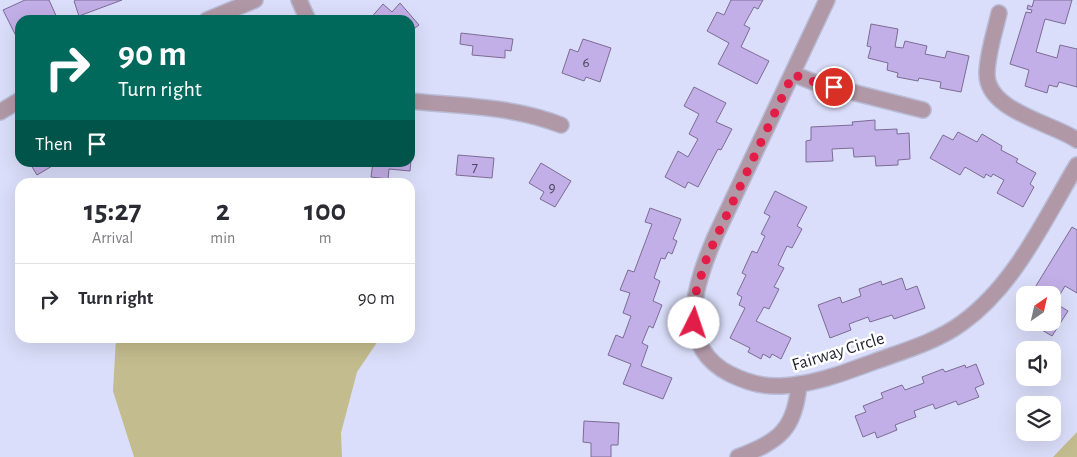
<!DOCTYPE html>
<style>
:root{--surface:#fff;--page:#f7f7f7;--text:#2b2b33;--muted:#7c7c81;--line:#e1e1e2}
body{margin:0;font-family:"Alegreya Sans",sans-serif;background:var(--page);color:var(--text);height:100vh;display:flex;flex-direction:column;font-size:19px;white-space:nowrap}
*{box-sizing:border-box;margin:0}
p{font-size:16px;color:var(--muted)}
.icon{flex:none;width:28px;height:28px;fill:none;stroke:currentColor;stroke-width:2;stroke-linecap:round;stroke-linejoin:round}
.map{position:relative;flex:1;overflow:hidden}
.sheet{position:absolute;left:15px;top:178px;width:400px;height:165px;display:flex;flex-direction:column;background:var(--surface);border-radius:15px;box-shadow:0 5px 20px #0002}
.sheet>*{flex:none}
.top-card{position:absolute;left:15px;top:15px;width:400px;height:152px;border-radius:15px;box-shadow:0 5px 20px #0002;background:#00695c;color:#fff;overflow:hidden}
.needle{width:32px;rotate:34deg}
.tools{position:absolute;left:1016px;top:286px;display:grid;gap:10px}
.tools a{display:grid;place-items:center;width:45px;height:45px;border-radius:10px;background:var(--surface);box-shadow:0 5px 20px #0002;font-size:25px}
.pin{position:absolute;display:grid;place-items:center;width:42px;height:42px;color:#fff;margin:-21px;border:2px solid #fff;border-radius:50%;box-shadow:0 1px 5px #0007}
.me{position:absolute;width:55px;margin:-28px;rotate:4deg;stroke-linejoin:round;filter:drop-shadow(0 0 4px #0008)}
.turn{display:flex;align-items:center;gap:18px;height:105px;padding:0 20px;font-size:22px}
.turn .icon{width:65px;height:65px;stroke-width:2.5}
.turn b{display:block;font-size:35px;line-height:42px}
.then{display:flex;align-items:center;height:48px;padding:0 20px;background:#0003;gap:10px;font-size:19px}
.eta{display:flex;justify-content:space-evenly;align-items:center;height:85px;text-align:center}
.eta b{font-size:30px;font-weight:700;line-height:35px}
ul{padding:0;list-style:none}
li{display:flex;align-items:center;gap:15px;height:70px;padding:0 20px;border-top:1px solid var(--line)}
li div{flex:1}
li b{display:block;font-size:19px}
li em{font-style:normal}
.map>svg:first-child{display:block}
.green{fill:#c3bc8e}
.building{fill:#c3afe7;stroke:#7b6c95}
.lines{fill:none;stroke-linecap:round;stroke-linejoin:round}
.minor-casing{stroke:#b9bcd6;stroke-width:18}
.minor{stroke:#b198a7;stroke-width:15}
.route{stroke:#e11d48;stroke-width:9;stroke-dasharray:0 16.2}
.labels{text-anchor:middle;stroke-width:5;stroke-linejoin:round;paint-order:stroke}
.number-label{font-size:15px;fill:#48445e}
.street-label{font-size:18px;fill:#1f2031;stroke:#fff}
</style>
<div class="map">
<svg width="1077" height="457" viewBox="0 0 1077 457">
<rect width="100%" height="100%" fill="#dbdefa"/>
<!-- green -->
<g class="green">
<polygon points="116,338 380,338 357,372 341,433 342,457 134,457 113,391"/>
<polygon points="1077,432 1077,457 1053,457"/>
</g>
<!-- building -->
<g class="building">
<polygon points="25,0 49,0 58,20 20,20 19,42 3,10"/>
<polygon points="76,0 122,0 79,16 74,1"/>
<polygon points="731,0 763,0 758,9 754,7 744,25 750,28 741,47 769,61 757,84 718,64 729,43 707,31 717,12 724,15"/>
<polygon points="1034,0 1072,0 1065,24 1045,19 1036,52 1057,58 1060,45 1077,49 1077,87 1059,82 1057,87 1049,85 1047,93 1025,86 1029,70 1010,64 1026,12 1031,13 1032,10 1027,9 1028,5 1032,7"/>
<polygon points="400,3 419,25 410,32 410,20 369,20 383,4 392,12"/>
<polygon points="871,24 898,29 895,47 903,48 905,41 927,46 925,54 945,58 947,51 969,56 961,92 940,88 941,82 919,78 918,81 897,77 898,73 887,70 888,63 868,58 871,47 867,46"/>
<polygon points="461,33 513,39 511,51 505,50 505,58 472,55 473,46 460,44"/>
<polygon points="583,39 611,48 600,82 586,77 584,81 562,73 570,49 578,52"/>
<polygon points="694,87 726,103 716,122 732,129 721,150 718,149 698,187 688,182 685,188 665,177 678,151 688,157 698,139 689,134 699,114 684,106"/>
<polygon points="875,120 875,130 897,129 897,134 909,133 910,159 898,160 898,165 876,166 875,156 854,157 853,148 832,149 833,161 806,162 806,141 811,140 811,127 853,125 852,122"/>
<polygon points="958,132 977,142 982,134 1002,146 1001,150 1018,159 1016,162 1036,173 1030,184 1034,187 1023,207 997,193 1004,180 993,174 991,177 986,174 984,178 965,167 960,175 930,158 943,135 953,140"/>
<polygon points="410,148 412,148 410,171 389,169 388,179 371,177 373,162 410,162"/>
<polygon points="458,155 494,158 492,178 456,175"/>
<polygon points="29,162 59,162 37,175"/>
<polygon points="541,163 571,181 555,207 540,199 544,192 529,183"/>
<polygon points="775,191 807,207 797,226 802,229 792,248 787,246 778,265 784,268 774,287 779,289 769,309 764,307 756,321 791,338 781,359 772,354 770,358 763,354 761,359 748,352 750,348 730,338 745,308 739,305 742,297 737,294 746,275 742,273 752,251 757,253 765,236 761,234 770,216 764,213"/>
<polygon points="650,208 681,219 673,239 677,241 672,254 668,252 665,259 661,258 654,278 660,281 653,301 662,305 653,328 649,326 642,343 648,346 641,366 672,378 663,399 623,384 631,364 608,355 616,335 623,338 631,316 623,313 630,293 620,290 628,270 634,272 652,224 645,222"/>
<polygon points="1072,227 1077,230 1077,293 1065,286 1055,303 1068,311 1052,336 1032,324 1052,322 1052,295 1031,294"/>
<polygon points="902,278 906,290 917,286 925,308 894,319 892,315 870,322 868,317 849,324 851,330 830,338 818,305 840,297 842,303 861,296 859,289 881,281 882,285"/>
<polygon points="976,364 984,384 975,388 979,397 958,405 956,401 935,409 933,404 914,411 916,417 895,425 897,430 877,438 875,432 863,437 855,416 866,412 863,406 883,398 881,393 902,385 905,390 924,383 922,377 943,369 945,372 965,365 966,368"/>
<polygon points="584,421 619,423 618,445 611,445 611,457 591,457 591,443 583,442"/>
</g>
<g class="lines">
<!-- minor casing -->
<g class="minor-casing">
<g id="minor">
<polyline points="299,0 308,20"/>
<path d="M827,0L715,237C696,282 673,345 730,374C746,382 762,387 781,386C813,385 846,372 876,361C904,351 938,341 962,323C1015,285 1044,220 1077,165"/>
<path d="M999,13C995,32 987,54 987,74C987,111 1052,123 1077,140"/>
<polyline points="207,20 255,0"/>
<polyline points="793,74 816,83 923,110"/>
<path d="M410,101C461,106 513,106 561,125"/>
<polyline points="0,112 20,100"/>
<path d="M738,457C779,441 795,430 799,384"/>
</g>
</g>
<!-- minor -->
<use href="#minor" class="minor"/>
</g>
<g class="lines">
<!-- route -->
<polyline class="route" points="694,323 696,292 707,257 793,74 804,79 834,87"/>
</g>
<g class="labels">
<!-- number labels -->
<g class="number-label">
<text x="586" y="67">6</text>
<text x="475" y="172">7</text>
<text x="552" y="192">9</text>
</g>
<!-- street labels -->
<g class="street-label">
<text transform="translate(838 351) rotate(-17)" y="6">Fairway Circle</text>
</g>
</g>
</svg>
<div class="tools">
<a><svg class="needle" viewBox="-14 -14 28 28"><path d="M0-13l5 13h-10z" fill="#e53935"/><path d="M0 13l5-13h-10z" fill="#7c7c81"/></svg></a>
<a><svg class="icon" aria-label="sound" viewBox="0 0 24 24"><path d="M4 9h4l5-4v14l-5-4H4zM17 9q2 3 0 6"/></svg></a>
<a><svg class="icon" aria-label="layers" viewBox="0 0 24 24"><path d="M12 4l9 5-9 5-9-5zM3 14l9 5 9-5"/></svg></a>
</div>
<div class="pin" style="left:834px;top:87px;background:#d93025"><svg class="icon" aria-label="arrive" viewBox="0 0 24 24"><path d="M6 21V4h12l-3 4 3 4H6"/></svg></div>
<svg class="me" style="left:694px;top:323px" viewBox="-20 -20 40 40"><circle r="19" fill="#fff"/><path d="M0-13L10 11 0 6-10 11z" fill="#e11d48"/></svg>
<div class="top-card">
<div class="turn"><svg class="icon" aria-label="right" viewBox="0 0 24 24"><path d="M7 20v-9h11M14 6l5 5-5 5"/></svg><div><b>90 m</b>Turn right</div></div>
<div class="then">Then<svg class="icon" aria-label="arrive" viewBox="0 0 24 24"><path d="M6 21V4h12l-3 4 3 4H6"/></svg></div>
</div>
<section class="sheet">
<div class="eta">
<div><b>15:27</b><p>Arrival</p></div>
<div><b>2</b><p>min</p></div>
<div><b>100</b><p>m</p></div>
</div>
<ul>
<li><svg class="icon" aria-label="right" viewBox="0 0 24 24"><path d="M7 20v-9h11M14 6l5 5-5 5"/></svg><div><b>Turn right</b></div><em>90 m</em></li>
</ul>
</section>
</div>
